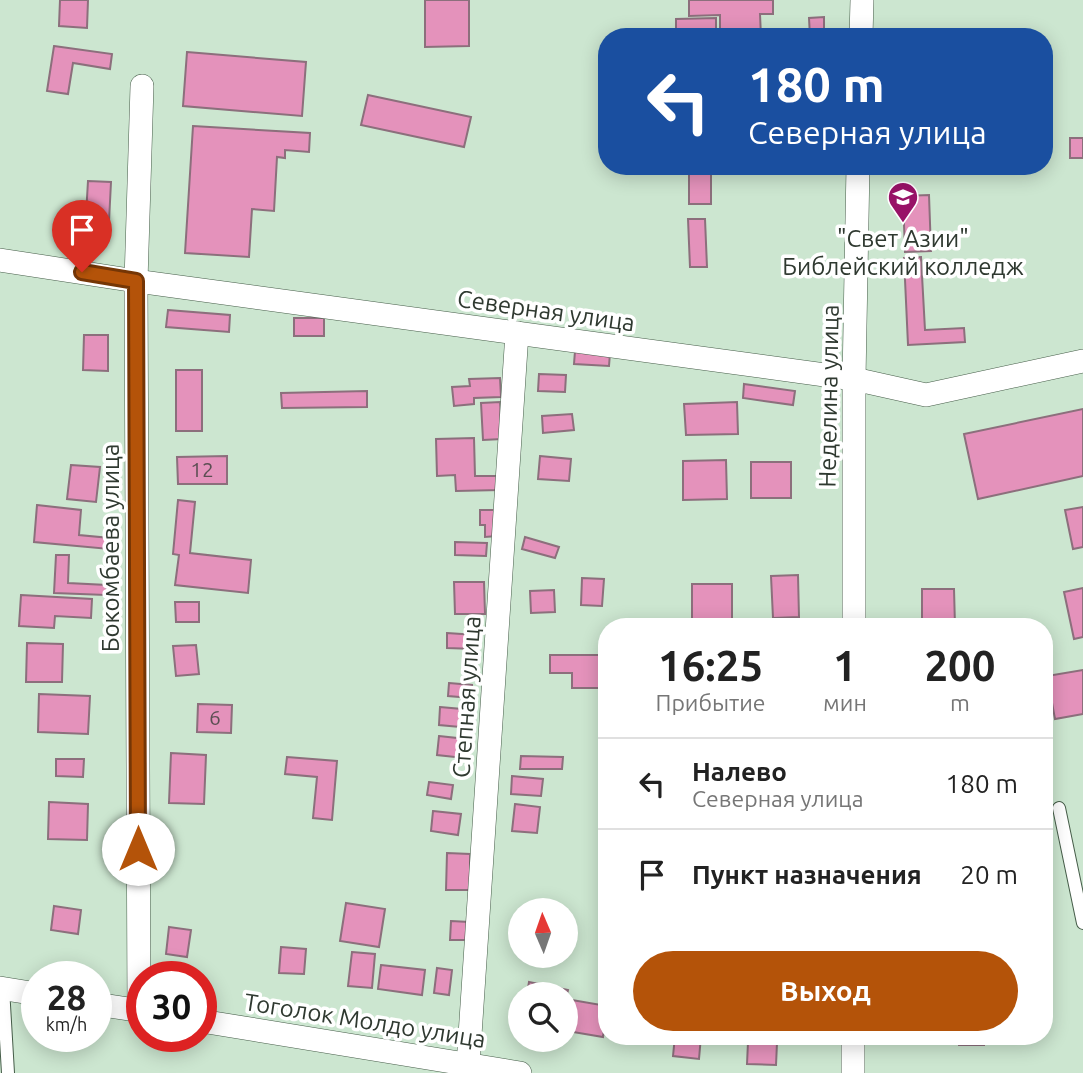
<!DOCTYPE html>
<html lang="ru">
<meta charset="utf-8">
<style>
:root{--surface:#fff;--page:#f2f2f2;--text:#222;--muted:#767676;--line:#e0e0e0;--accent:#b45309}
body{margin:0;font-family:Ubuntu,sans-serif;background:var(--page);color:var(--text);height:100vh;display:flex;flex-direction:column;font-size:26px;white-space:nowrap}
*{box-sizing:border-box;margin:0}
p{font-size:23px;color:var(--muted)}
.icon{flex:none;width:38px;height:38px;fill:none;stroke:currentColor;stroke-width:2;stroke-linecap:round;stroke-linejoin:round}
.map{position:relative;flex:1;overflow:hidden}
.sheet{position:absolute;left:598px;top:618px;width:455px;height:427px;display:flex;flex-direction:column;background:var(--surface);border-radius:28px;box-shadow:0 4px 18px #0003}
.sheet>*{flex:none}
.top-card{position:absolute;left:598px;top:28px;width:455px;height:147px;border-radius:28px;box-shadow:0 4px 18px #0003;background:#1a4fa0;color:#fff;overflow:hidden}
.needle{width:46px;rotate:358deg}
.controls{position:absolute;left:508px;top:898px;display:grid;gap:14px}
.controls a{display:grid;place-items:center;width:70px;height:70px;border-radius:50%;background:var(--surface);box-shadow:0 4px 18px #0003;font-size:35px}
.speed{position:absolute;left:21px;top:961px;display:flex;gap:14px;font-size:35px;font-weight:700;text-align:center}
.speed>*{display:grid;place-content:center;width:91px;height:91px;border-radius:50%;background:var(--surface);box-shadow:0 4px 18px #0003;line-height:1}
.speed small{font-size:18px;font-weight:400}
.speed .limit{border:10px solid #d22;background:#fff;color:#111}
.pin{position:absolute;display:grid;place-items:center;width:60px;height:60px;color:#fff;margin:-72px -30px;border-radius:50% 50% 50% 0;rotate:-45deg;box-shadow:0 0 7px #0007}
.pin .icon{rotate:45deg}
.me{position:absolute;width:77px;margin:-38px;rotate:0deg;stroke-linejoin:round;filter:drop-shadow(0 0 5px #0008)}
.turn{display:flex;align-items:center;gap:24px;height:147px;padding:0 35px;font-size:32px}
.turn .icon{width:91px;height:91px;stroke-width:2.5}
.turn b{display:block;font-size:49px;line-height:60px}
.eta{display:flex;justify-content:space-evenly;align-items:center;height:119px;text-align:center}
.eta b{font-size:42px;font-weight:600;line-height:49px}
.primary-button{display:flex;gap:14px;margin-top:auto;padding:14px 35px}
.primary-button a{flex:1;height:80px;border-radius:42px;background:var(--accent);color:#fff;font-size:28px;font-weight:600;line-height:80px;text-align:center}
ul{padding:0;list-style:none}
li{display:flex;align-items:center;gap:21px;height:91px;padding:0 35px;border-top:2px solid var(--line)}
li div{flex:1}
li b{display:block;font-size:26px}
li em{font-style:normal}
.map>svg:first-child{display:block}
.building{fill:#e492bb;stroke:#8c6f7c;stroke-width:2}
.lines{fill:none;stroke-linecap:round;stroke-linejoin:round}
.lane-casing{stroke:#465d49;stroke-width:14}
.street-casing{stroke:#465d49;stroke-width:24}
.lane{stroke:#fff;stroke-width:12}
.street{stroke:#fff;stroke-width:23}
.route-casing{stroke:#753606;stroke-width:18}
.route{stroke:#b45309;stroke-width:12}
.labels{text-anchor:middle;stroke-width:7;stroke-linejoin:round;paint-order:stroke}
.number-label{font-size:21px;fill:#5c4f53}
.poi-label{font-size:24px;fill:#2f3930;stroke:#fff}
.street-label{font-size:24px;fill:#2f3930;stroke:#fff}
</style>
<div class="map">
<svg width="1083" height="1073" viewBox="0 0 1083 1073">
<rect width="100%" height="100%" fill="#cce6d0"/>
<!-- building -->
<g class="building">
<polygon points="60,0 88,0 87,28 59,26"/>
<polygon points="425,0 469,0 469,46 425,47"/>
<polygon points="689,0 773,0 773,14 760,14 761,37 720,37 720,15 689,16"/>
<polygon points="824,17 824,37 810,37 809,18"/>
<polygon points="716,18 716,37 676,37 676,19"/>
<polygon points="54,46 112,54 110,69 73,63 68,94 47,91"/>
<polygon points="187,52 306,62 302,116 183,106"/>
<polygon points="368,95 471,117 464,147 361,125"/>
<polygon points="193,126 310,133 309,152 285,150 285,158 277,157 274,211 252,209 249,257 185,253"/>
<rect x="1070" y="138" width="13" height="20"/>
<rect x="689" y="166" width="22" height="38"/>
<polygon points="88,181 111,182 108,241 59,238 60,214 86,215"/>
<polygon points="929,195 931,251 905,252 903,196"/>
<polygon points="688,219 705,219 707,267 690,267"/>
<polygon points="921,257 925,330 964,328 965,342 908,345 904,258"/>
<polygon points="168,310 230,315 229,332 166,327"/>
<rect x="294" y="318" width="30" height="18"/>
<polygon points="84,335 108,335 108,371 83,370"/>
<polygon points="575,351 610,353 609,366 574,364"/>
<rect x="176" y="370" width="26" height="61"/>
<polygon points="539,374 566,375 565,392 538,391"/>
<polygon points="500,378 501,397 474,398 474,404 454,406 452,387 470,386 469,379"/>
<polygon points="744,384 795,391 793,405 743,398"/>
<polygon points="367,391 367,407 282,408 281,393"/>
<polygon points="500,402 502,439 483,440 481,403"/>
<polygon points="737,402 738,434 686,435 684,404"/>
<polygon points="1083,409 1083,476 978,499 964,434"/>
<polygon points="572,414 574,430 543,433 542,416"/>
<polygon points="474,438 475,476 499,476 500,490 456,491 455,475 437,476 436,439"/>
<polygon points="227,456 227,484 178,484 177,457"/>
<polygon points="540,456 571,459 569,481 538,479"/>
<polygon points="726,460 727,499 683,500 683,461"/>
<rect x="751" y="462" width="40" height="36"/>
<polygon points="71,465 100,467 96,502 67,499"/>
<polygon points="178,500 195,502 190,553 251,560 248,593 175,585 179,555 173,554"/>
<polygon points="37,505 81,510 79,535 110,538 109,549 34,542"/>
<polygon points="1083,507 1083,547 1073,549 1065,510"/>
<polygon points="480,510 497,510 497,536 485,537 485,525 480,525"/>
<polygon points="525,537 559,547 555,558 522,549"/>
<polygon points="455,542 487,543 486,556 455,555"/>
<polygon points="56,555 69,555 68,583 107,585 106,595 54,593"/>
<polygon points="798,575 799,617 773,618 771,576"/>
<polygon points="582,578 604,579 602,606 581,605"/>
<polygon points="454,582 484,582 485,614 455,614"/>
<rect x="692" y="584" width="40" height="38"/>
<polygon points="1083,588 1083,637 1074,639 1064,592"/>
<polygon points="922,589 954,589 955,626 922,626"/>
<polygon points="554,590 555,612 531,613 530,591"/>
<polygon points="21,595 92,599 91,618 55,616 54,628 19,626"/>
<polygon points="175,602 199,602 199,622 176,622"/>
<polygon points="447,633 476,635 475,649 447,648"/>
<polygon points="27,643 63,644 62,682 26,682"/>
<polygon points="196,645 199,674 176,676 173,646"/>
<polygon points="550,655 603,655 604,688 572,688 572,673 550,673"/>
<polygon points="1083,670 1083,714 1055,719 1047,676"/>
<polygon points="449,683 472,685 471,698 448,696"/>
<polygon points="39,694 90,696 88,734 38,732"/>
<polygon points="198,704 232,705 231,733 197,732"/>
<polygon points="440,707 473,710 471,728 439,725"/>
<polygon points="439,736 466,739 464,758 437,755"/>
<polygon points="171,753 206,755 204,804 169,803"/>
<polygon points="521,756 563,757 562,769 520,769"/>
<polygon points="287,757 337,761 332,820 313,818 317,777 285,774"/>
<polygon points="56,759 84,759 83,777 56,776"/>
<polygon points="512,776 543,779 541,796 511,794"/>
<polygon points="429,782 453,785 451,799 427,795"/>
<polygon points="49,802 88,804 87,840 48,839"/>
<polygon points="515,804 540,807 537,833 512,831"/>
<polygon points="433,811 461,814 458,835 431,831"/>
<polygon points="447,853 470,854 470,890 446,890"/>
<polygon points="346,903 385,909 379,947 340,941"/>
<polygon points="54,906 81,910 78,934 51,930"/>
<polygon points="451,921 469,922 468,940 450,940"/>
<polygon points="169,927 191,930 187,957 166,954"/>
<polygon points="281,947 306,949 304,974 279,973"/>
<polygon points="352,952 375,954 372,988 348,986"/>
<polygon points="381,965 425,970 422,995 378,989"/>
<polygon points="437,968 452,970 449,995 434,993"/>
<polygon points="529,982 568,990 565,1003 565,994 527,994"/>
<polygon points="572,1000 607,1006 603,1037 567,1031"/>
<polygon points="675,1036 701,1036 699,1059 673,1056"/>
<polygon points="958,1036 984,1036 984,1045 959,1045"/>
<polygon points="748,1042 777,1043 776,1065 747,1064"/>
</g>
<g class="lines">
<!-- lane casing -->
<g class="lane-casing">
<g id="lane">
<polyline points="1059,808 1083,923"/>
<polyline points="3,988 8,1073"/>
</g>
</g>
<!-- street casing -->
<g class="street-casing">
<g id="street">
<polyline points="861,37 862,0"/>
<polyline points="0,260 136,281 854,379 926,395 1083,361"/>
<polyline points="854,626 854,379 858,166"/>
<polyline points="0,988 37,994"/>
<polyline points="96,1004 142,1011"/>
<polyline points="139,1011 136,281 142,86"/>
<polyline points="201,1021 520,1073"/>
<polyline points="468,1065 517,333"/>
<polyline points="853,1073 853,1036"/>
</g>
</g>
<!-- lane -->
<use href="#lane" class="lane"/>
<!-- street -->
<use href="#street" class="street"/>
</g>
<g class="lines">
<!-- route casing -->
<g class="route-casing">
<polyline id="route" points="82,272 136,281 138,849"/>
</g>
<!-- route -->
<use href="#route" class="route"/>
</g>
<!-- icons -->
<defs>
<g id="university-pin" transform="scale(1.575)"><path d="M0 17L-7.5 6A9.5 9.5 0 1 1 7.5 6Z" fill="#981267" stroke="#fff"/><path d="M0-5L7-2L0 1L-7-2ZM-4 1L0 2.5L4 1V4Q0 6-4 4Z" fill="#fff"/></g>
</defs>
<g fill-rule="evenodd">
<use href="#university-pin" x="903" y="197"/>
</g>
<g class="labels">
<!-- number labels -->
<g class="number-label">
<text x="202" y="477">12</text>
<text x="215" y="725">6</text>
</g>
<!-- poi labels -->
<g class="poi-label">
<text x="903" y="247">"Свет Азии"<tspan x="903" dy="28">Библейский колледж</tspan></text>
</g>
<!-- street labels -->
<g class="street-label">
<text transform="translate(546 311) rotate(8)" y="8">Северная улица</text>
<text transform="translate(829 396) rotate(-89)" y="8">Неделина улица</text>
<text transform="translate(111 548) rotate(-90)" y="8">Бокомбаева улица</text>
<text transform="translate(467 697) rotate(-86)" y="8">Степная улица</text>
<text transform="translate(365 1021) rotate(9)" y="8">Тоголок Молдо улица</text>
</g>
</g>
</svg>
<div class="controls">
<a><svg class="needle" viewBox="-14 -14 28 28"><path d="M0-13l5 13h-10z" fill="#e53935"/><path d="M0 13l5-13h-10z" fill="#767676"/></svg></a>
<a><svg class="icon" aria-label="search" viewBox="0 0 24 24"><circle cx="10" cy="10" r="6"/><path d="M15 15l6 6"/></svg></a>
</div>
<div class="speed"><div>28<small>km/h</small></div><div class="limit">30</div></div>
<div class="pin" style="left:82px;top:272px;background:#d93025"><svg class="icon" aria-label="arrive" viewBox="0 0 24 24"><path d="M6 21V4h12l-3 4 3 4H6"/></svg></div>
<svg class="me" style="left:138px;top:849px" viewBox="-20 -20 40 40"><circle r="19" fill="#fff"/><path d="M0-13L10 11 0 6-10 11z" fill="#b45309"/></svg>
<div class="top-card">
<div class="turn"><svg class="icon" aria-label="left" viewBox="0 0 24 24"><path d="M17 20v-9H6M10 6l-5 5 5 5"/></svg><div><b>180 m</b>Северная улица</div></div>
</div>
<section class="sheet">
<div class="eta">
<div><b>16:25</b><p>Прибытие</p></div>
<div><b>1</b><p>мин</p></div>
<div><b>200</b><p>m</p></div>
</div>
<ul>
<li><svg class="icon" aria-label="left" viewBox="0 0 24 24"><path d="M17 20v-9H6M10 6l-5 5 5 5"/></svg><div><b>Налево</b><p>Северная улица</p></div><em>180 m</em></li>
<li><svg class="icon" aria-label="arrive" viewBox="0 0 24 24"><path d="M6 21V4h12l-3 4 3 4H6"/></svg><div><b>Пункт назначения</b></div><em>20 m</em></li>
</ul>
<div class="primary-button"><a>Выход</a></div>
</section>
</div>
